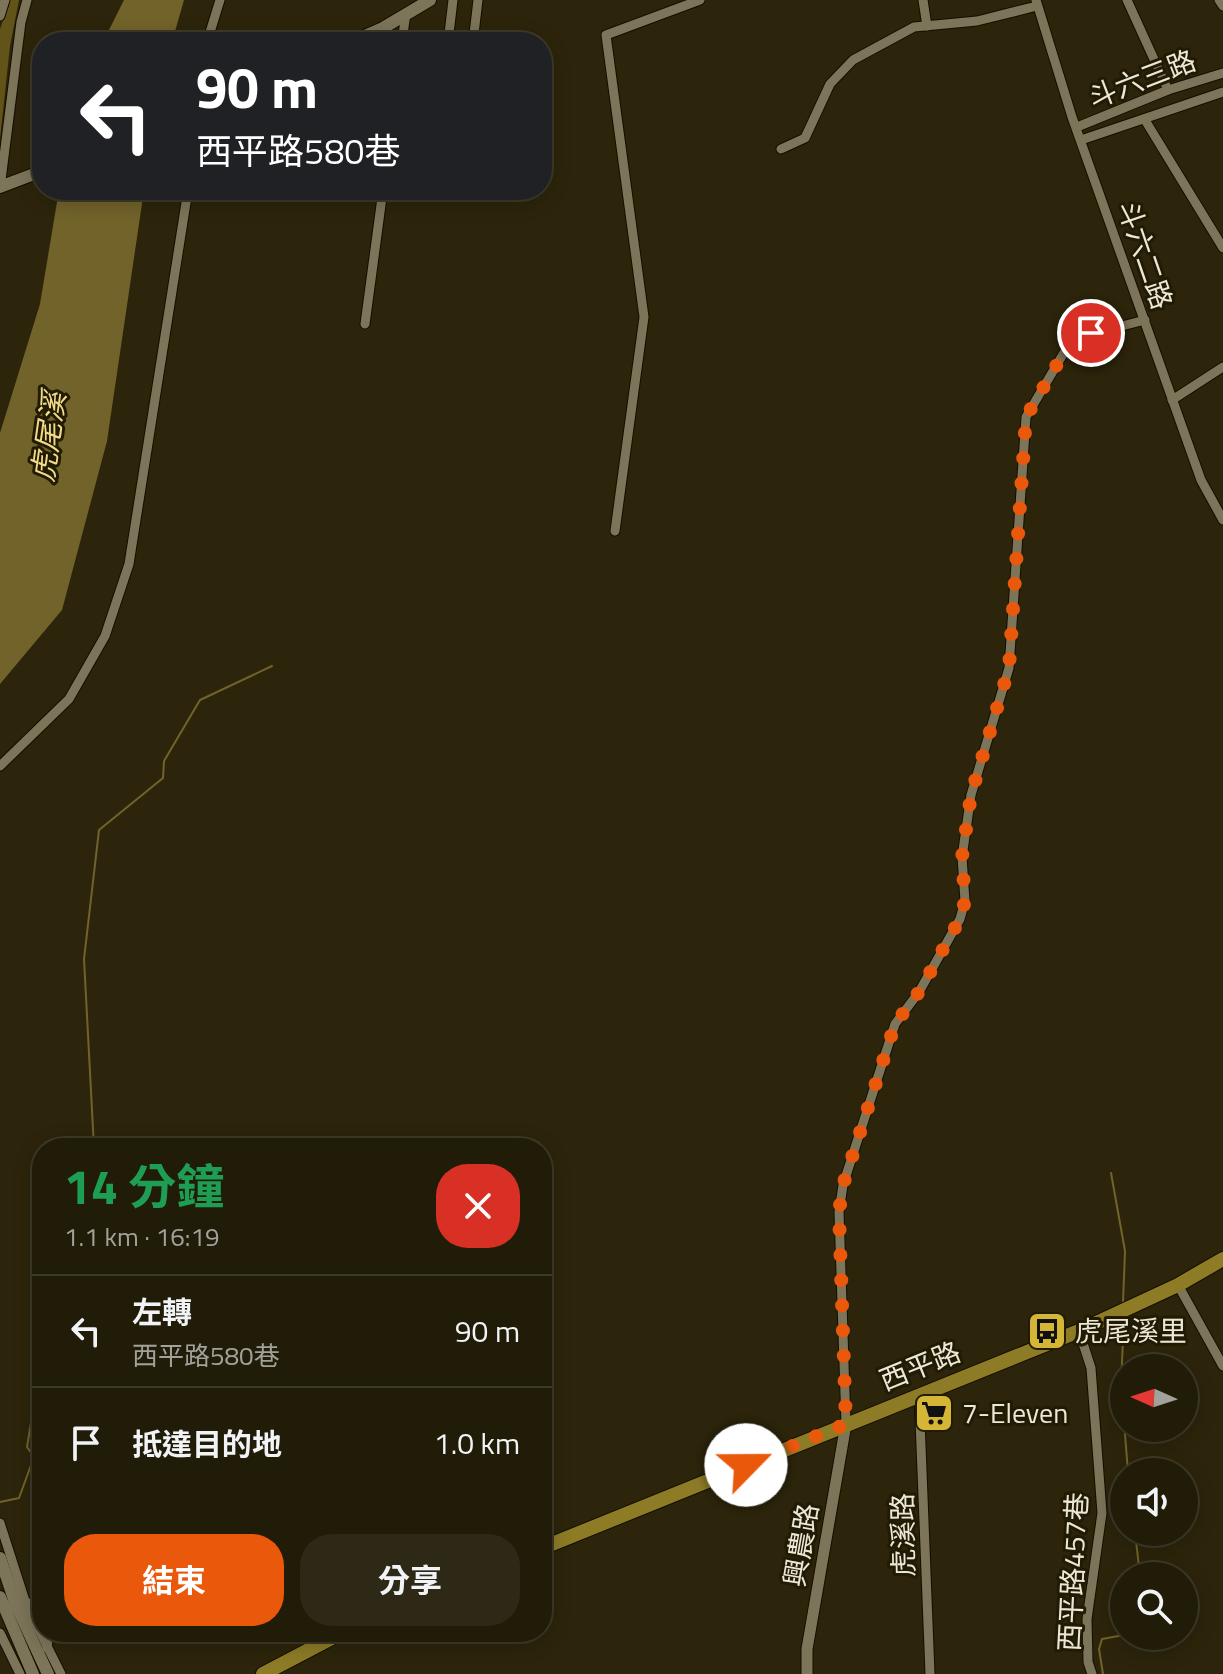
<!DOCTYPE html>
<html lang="zh-TW">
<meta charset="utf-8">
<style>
:root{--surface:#211c08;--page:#2d2916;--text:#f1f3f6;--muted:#a2a19c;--line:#3e3a29;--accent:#ea580c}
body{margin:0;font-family:"Titillium Web","Noto Sans TC",sans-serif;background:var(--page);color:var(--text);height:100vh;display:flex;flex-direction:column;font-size:30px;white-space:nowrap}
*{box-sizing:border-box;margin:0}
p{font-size:26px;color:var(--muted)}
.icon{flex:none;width:44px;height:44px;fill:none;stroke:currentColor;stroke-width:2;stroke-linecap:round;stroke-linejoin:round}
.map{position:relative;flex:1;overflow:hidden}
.drawer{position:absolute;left:32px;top:1138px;width:520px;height:504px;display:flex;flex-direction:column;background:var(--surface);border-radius:32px;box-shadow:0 4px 20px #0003,0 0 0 2px var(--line)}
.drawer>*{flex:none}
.guide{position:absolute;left:32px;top:32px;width:520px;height:168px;border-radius:32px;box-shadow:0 4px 20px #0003,0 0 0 2px var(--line);background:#202124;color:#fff;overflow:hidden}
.needle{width:52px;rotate:273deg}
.buttons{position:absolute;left:1110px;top:1354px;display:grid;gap:16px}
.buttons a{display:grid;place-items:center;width:88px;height:88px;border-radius:50%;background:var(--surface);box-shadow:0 4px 20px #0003,0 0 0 2px var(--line);font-size:40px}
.pin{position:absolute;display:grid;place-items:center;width:68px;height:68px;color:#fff;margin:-34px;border:4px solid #fff;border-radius:50%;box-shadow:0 2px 8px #0007}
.me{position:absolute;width:88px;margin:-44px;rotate:67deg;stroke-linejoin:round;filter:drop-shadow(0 0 6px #0008)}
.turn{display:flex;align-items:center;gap:28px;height:168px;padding:0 32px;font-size:36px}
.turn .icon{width:104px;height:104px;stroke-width:2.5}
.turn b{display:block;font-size:56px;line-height:68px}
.round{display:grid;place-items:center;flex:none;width:84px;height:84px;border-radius:32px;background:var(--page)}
.headline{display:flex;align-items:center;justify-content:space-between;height:136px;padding:0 32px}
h1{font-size:48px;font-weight:700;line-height:60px;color:#1e9e55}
.primary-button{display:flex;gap:16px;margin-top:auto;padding:16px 32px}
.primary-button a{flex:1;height:92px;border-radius:32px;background:var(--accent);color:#fff;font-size:32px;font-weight:700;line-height:92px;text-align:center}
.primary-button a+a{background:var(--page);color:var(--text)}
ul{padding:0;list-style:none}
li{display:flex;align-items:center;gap:24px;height:112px;padding:0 32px;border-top:2px solid var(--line)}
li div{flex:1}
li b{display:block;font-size:30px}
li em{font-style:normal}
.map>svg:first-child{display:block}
.forest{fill:#625318}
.water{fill:#72632a}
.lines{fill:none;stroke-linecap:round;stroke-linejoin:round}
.stream{stroke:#72632a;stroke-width:2}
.minor-casing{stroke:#140e00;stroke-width:11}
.tertiary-casing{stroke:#140e00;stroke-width:13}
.secondary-casing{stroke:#140e00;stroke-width:14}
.primary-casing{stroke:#140e00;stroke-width:16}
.minor{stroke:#7c7559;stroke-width:9}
.tertiary{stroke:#7c7559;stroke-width:11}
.secondary{stroke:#7c7559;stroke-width:12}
.primary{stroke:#8d7b26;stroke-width:14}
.route{stroke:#ea580c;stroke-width:14;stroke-dasharray:0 25.2}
.labels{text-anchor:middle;stroke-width:6;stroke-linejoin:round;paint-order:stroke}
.street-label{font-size:28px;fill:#ece8d8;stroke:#221b03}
.poi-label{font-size:28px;fill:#ece8d8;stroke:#221b03;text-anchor:start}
.water-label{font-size:30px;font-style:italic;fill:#f2db86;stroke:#221b03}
</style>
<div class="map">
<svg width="1223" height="1674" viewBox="0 0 1223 1674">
<rect width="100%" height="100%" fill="#2c250b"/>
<!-- forest -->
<polygon class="forest" points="10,0 19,0 10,46 0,139 0,29"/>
<!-- water -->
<g class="water">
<polygon points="124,0 184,0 172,42 103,42"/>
<polygon points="59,190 144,190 107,441 62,610 0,684 0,433 40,304"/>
</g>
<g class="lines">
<!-- stream -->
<g class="stream">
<polyline points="94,1148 84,959 99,830 163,778 164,761 200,700 272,666"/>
<polyline points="1111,1173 1125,1251 1123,1303"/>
<polyline points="1124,1317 1121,1384 1128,1472"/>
<polyline points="0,1502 19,1498 34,1457 27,1447 42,1355"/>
<polyline points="1135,1532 1140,1576"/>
<polyline points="1103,1674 1099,1649 1102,1639 1124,1635"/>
</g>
<!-- minor casing -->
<g class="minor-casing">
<g id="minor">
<polyline points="923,0 927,26"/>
<polyline points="1036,0 1072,117 1201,480 1223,520"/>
<polyline points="1127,0 1168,90"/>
<polyline points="1219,0 1223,6"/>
<polyline points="0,16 5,0"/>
<polyline points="207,42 220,0"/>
<polyline points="402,42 406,13"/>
<polyline points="448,42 453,0"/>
<polyline points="473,42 478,0"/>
<polyline points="1145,120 1223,248"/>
<polyline points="1077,127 1168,90 1223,73"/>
<polyline points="1081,140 1223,92"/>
<polyline points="781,149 805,138 830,84 853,60 914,27 977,21 1037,6"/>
<polyline points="0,188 21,22 27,0"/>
<polyline points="365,324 383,190"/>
<polyline points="1172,400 1223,367"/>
<polyline points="615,531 644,317 606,35 700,0"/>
<polyline points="0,766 69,699 105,636 129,564 188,190"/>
<polyline points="1178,1285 1223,1366"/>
<polyline points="1079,1331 1091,1368 1102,1513 1087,1619 1088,1662 1092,1674"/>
<polyline points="919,1395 930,1674"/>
<polyline points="846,1424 839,1212 843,1185 895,1024 919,992 960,919 965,901 962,857 971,795 1009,668 1026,417 1072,339 1145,320"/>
<polyline points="0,1523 26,1604 61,1674"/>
<polyline points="0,1633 20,1674"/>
<polyline points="47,1648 49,1632"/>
</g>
</g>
<!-- tertiary casing -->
<g class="tertiary-casing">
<g id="tertiary">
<polyline points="11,1606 42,1603"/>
<polyline points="807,1674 807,1649 846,1424"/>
</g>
</g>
<!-- secondary casing -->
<g class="secondary-casing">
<g id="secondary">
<polyline points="351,42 383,28 430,0"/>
<polyline points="0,187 42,171"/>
<polyline points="0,1558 16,1605 48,1674"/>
<polyline points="0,1597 33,1674"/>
</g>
</g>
<!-- primary casing -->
<g class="primary-casing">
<g id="primary">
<polyline points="542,1548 1079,1331 1178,1285 1223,1259"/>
<polyline points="263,1674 343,1632"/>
</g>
</g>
<!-- minor -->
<use href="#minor" class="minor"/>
<!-- tertiary -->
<use href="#tertiary" class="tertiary"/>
<!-- secondary -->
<use href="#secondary" class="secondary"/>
<!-- primary -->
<use href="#primary" class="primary"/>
</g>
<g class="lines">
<!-- route -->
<polyline class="route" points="746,1465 846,1424 839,1212 843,1185 895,1024 919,992 960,919 965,901 962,857 971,795 1009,668 1026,417 1072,339 1091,333"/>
</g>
<!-- icons -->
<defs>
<g id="bus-square" transform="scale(2)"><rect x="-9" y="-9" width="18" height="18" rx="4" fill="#d5b535" stroke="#221b03"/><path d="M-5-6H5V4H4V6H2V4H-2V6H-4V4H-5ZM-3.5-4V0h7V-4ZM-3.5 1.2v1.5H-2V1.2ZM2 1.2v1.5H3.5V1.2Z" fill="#111"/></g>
<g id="supermarket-square" transform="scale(2)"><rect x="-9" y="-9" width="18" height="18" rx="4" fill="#d5b535" stroke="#221b03"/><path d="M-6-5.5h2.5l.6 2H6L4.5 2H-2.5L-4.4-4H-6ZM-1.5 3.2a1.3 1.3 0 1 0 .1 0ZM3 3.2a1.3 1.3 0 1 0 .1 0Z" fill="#111"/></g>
</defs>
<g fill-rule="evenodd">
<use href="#bus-square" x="1047" y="1331"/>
<use href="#supermarket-square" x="934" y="1413"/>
</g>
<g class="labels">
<!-- street labels -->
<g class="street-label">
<text transform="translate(1142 79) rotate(-21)" y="10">斗六三路</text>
<text transform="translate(1145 255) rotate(71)" y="10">斗六二路</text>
<text transform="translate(920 1366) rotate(-22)" y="10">西平路</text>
<text transform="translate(903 1535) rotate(-91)" y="10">虎溪路</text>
<text transform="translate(801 1545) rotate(-80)" y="10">興農路</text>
<text transform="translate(1073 1572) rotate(-87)" y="10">西平路457巷</text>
</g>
<!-- poi labels -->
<g class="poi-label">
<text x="1075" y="1341">虎尾溪里</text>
<text x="962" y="1423">7-Eleven</text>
</g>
<!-- water labels -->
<g class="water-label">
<text transform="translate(49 437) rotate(-82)" y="10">虎尾溪</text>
</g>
</g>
</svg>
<div class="buttons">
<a><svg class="needle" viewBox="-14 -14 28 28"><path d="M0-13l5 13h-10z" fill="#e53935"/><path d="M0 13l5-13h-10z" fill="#a2a19c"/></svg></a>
<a><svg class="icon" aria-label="sound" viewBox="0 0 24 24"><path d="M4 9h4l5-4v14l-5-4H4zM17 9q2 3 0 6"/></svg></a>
<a><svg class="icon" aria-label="search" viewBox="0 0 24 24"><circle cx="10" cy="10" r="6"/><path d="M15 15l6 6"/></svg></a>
</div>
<div class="pin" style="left:1091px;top:333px;background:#d93025"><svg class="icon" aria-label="arrive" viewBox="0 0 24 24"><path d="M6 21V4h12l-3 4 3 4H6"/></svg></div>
<svg class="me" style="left:746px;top:1465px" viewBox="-20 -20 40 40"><circle r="19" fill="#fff"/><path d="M0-13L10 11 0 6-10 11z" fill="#ea580c"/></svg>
<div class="guide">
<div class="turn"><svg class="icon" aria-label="left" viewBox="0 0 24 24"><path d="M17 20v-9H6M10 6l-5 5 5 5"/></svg><div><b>90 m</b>西平路580巷</div></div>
</div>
<section class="drawer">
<div class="headline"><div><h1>14 分鐘</h1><p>1.1 km · 16:19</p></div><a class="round" style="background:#d93025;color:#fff"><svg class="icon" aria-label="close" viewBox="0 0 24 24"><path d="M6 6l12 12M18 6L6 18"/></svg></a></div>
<ul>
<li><svg class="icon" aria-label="left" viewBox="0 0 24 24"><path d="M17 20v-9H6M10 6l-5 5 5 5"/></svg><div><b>左轉</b><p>西平路580巷</p></div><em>90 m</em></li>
<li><svg class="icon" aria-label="arrive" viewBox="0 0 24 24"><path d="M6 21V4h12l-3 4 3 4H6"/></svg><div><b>抵達目的地</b></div><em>1.0 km</em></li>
</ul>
<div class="primary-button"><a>結束</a><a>分享</a></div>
</section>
</div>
